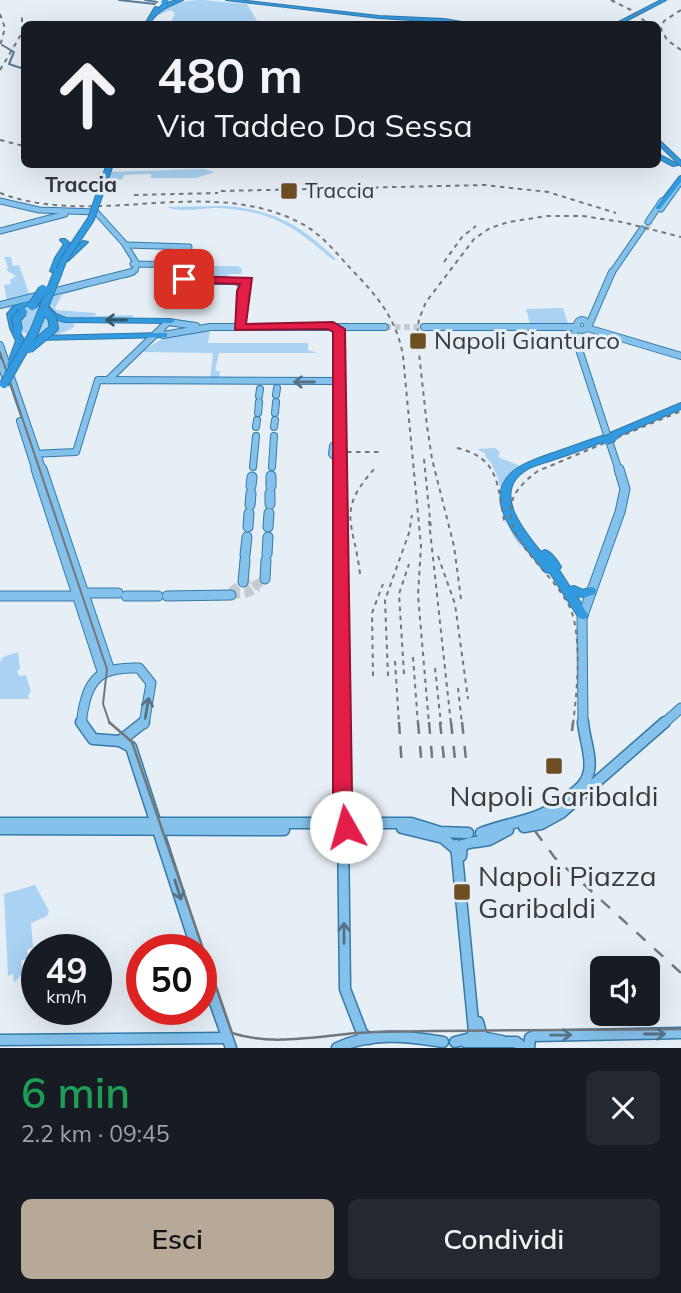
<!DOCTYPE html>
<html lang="it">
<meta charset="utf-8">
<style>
:root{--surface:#171b24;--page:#242831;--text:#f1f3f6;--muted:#9ea1a6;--accent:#b6a998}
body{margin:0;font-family:Mulish,sans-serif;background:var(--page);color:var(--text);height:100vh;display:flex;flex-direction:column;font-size:26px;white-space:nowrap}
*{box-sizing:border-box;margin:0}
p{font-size:23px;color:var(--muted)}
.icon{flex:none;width:38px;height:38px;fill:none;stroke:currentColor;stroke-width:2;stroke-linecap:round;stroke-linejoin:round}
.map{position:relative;height:1048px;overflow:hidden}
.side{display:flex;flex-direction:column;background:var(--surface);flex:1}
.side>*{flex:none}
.banner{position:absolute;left:21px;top:21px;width:640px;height:147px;border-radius:10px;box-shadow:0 7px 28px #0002;background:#171b24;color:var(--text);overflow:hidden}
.fabs{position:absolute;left:590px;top:956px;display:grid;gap:14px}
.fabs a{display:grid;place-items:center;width:70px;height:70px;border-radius:10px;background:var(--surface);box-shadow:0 7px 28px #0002;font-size:35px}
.speed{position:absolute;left:21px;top:934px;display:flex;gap:14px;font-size:35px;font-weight:700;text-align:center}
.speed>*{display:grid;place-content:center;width:91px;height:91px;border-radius:50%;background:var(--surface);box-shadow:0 7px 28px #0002;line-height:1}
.speed small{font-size:18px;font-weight:400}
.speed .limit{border:10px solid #d22;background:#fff;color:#111}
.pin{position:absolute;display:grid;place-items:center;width:60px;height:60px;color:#fff;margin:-30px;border-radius:14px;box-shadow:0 4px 10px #0006}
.me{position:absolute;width:77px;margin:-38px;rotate:353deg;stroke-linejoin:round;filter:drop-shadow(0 0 5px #0008)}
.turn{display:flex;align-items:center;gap:24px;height:147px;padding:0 21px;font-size:32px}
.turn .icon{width:91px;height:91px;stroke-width:2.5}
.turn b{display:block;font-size:49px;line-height:60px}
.round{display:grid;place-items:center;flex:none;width:74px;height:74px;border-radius:10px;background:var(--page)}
.overview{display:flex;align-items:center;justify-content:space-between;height:119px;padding:0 21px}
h1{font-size:42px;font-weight:600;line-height:52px;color:#1e9e55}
.action{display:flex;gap:14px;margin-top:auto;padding:14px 21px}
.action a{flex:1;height:80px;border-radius:10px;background:var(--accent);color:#111;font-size:28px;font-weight:600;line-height:80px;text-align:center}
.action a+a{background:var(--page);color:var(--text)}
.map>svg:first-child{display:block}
.green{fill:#a9d2f3}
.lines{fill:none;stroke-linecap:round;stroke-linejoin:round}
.stream{stroke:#587b97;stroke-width:2}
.major-tunnel-far2{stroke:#c4cbd1;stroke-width:5;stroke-dasharray:5 2.5;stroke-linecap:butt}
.major-tunnel-far1{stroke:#c4cbd1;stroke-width:6;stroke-dasharray:6 3.5;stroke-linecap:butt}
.major-tunnel{stroke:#c4cbd1;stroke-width:9;stroke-dasharray:9 4.5;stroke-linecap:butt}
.major-far3-casing{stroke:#3479a8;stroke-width:7}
.major-far2-casing{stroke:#3479a8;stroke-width:8}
.major-far1-casing{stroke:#3479a8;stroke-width:11}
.major-casing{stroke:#3479a8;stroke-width:13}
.highway-casing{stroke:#3479a8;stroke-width:2}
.major-far3{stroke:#84c2ec;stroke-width:5}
.major-far2{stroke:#84c2ec;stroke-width:6}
.major-far1{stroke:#84c2ec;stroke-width:9}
.major{stroke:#84c2ec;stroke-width:10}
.highway{fill:#329ae0;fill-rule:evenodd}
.tram-far1{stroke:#72777b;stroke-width:2}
.tram{stroke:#72777b;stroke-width:2.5}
.rail-far1{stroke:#72777b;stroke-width:2;stroke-dasharray:4.5 4.5;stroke-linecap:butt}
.rail{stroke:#72777b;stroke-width:2.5;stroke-dasharray:12 12;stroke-linecap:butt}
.highway-bridge-far2-casing{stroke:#3479a8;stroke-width:7;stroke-linecap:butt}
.highway-bridge-far1-casing{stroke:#3479a8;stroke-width:8;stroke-linecap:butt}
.highway-bridge-casing{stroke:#3479a8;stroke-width:10;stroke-linecap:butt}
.highway-bridge-far2{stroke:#329ae0;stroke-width:5}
.highway-bridge-far1{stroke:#329ae0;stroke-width:6}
.highway-bridge{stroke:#329ae0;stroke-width:8}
.oneway{stroke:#375467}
.oneway2{stroke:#577284}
.route{fill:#e11d48;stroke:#92132f;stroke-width:2}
.poi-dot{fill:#6e4f24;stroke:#e7eff6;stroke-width:2.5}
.labels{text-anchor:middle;stroke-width:6;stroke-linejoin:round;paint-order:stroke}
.far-neighbourhood-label{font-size:21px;font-weight:bold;fill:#343a40;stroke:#e7eff6}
.far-poi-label{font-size:21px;fill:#393c3f;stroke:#e7eff6;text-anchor:start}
.poi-label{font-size:24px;fill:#393c3f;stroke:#e7eff6;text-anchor:start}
.near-poi-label{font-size:28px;fill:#393c3f;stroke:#e7eff6}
</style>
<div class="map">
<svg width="681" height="1048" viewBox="0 0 681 1048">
<rect width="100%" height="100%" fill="#e7eff6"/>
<!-- green -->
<g class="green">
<path d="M202,0L247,4L257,21L236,24H170L175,13L171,10L156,16C168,3 185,0 202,0Z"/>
<polygon points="203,169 215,172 196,178 151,178 151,174 124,175 123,179 111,182 108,178 109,172"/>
<path d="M225,206C275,210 301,225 336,259L333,260C294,226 272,211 219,208C204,208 178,213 167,207Z"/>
<polygon points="4,257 11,257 13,266 19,265 30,296 7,300 4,285 11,284 10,280 16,276 6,270 8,268"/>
<polygon points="192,266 238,266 242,269 241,274 228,274 227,279 187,279 188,268"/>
<path d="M83,286L84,289L62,295L55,308L56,310L96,313L95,316L133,315L132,320H66L57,316L52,305L49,306L54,315L43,303L26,302L13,308L10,315L21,305L37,303L56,319L75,322L73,328C51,338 37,341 17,329L26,338L38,339L19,343L8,305Z"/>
<polygon points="563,308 568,323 530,323 526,309"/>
<polygon points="191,331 210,331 208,343 308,343 308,350 317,353 219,353 215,371 220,371 219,378 210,380 213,353 141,352 163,338"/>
<path d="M495,448L500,452L498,457L520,466L507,479L512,528L522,548C497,522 509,481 485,456L486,454L477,449Z"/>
<polygon points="18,652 20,669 17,671 19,676 26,675 31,692 28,695 29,699 0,699 0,662 3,657"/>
<polygon points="35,885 49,911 47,916 31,923 33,947 27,950 28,958 21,961 23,973 14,983 13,974 8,976 4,894"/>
</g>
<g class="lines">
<!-- stream -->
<g class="stream">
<polyline points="119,0 155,4"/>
<polyline points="145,0 157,2"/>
<polyline points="2,45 14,52 9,64 24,69"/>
</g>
<!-- major-tunnel-far2 -->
<polyline class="major-tunnel-far2" points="646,230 651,222"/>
<!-- major-tunnel-far1 -->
<polyline class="major-tunnel-far1" points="385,327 424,327"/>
<!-- major-tunnel -->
<g class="major-tunnel">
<polyline points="231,592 243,582 253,587 265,579"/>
<polyline points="231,595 247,593 258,587"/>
</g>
<!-- major-far3 casing -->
<g class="major-far3-casing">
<g id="major-far3">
<polyline points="0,201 39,210 96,212 124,243 137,264 135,270"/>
<polyline points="661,209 681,181"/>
<polyline points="648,222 662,201"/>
<polyline points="0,231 65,214"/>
<polyline points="127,245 189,247 184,274"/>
<polyline points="133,264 186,265"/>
<polyline points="127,274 135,270"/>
<polyline points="611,274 642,229"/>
</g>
</g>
<!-- major-far2 casing -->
<g class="major-far2-casing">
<g id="major-far2">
<polyline points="183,278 184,272"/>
<polyline points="183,278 185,281 235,281 243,284 239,327"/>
<polyline points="0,305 132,272"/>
<circle cx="582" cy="325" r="5"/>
<polyline points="589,325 612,272"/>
<polyline points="424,327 577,327 574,334 619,471"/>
<polyline points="162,328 160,333 163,335 210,327 385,327"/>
<polyline points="587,328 681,356"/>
<polyline points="339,329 340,471"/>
<polyline points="0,345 43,471"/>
<polyline points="0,362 7,382"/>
<polyline points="108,380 168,322 196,326"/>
<polyline points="276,395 277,388"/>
<polyline points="259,396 260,389"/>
<polyline points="258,413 259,402"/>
<polyline points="275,413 276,402"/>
<polyline points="20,421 36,471"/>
<polyline points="256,427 257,420"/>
<polyline points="274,427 275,420"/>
<polyline points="340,448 333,446 332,454 335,457 340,454"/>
<polyline points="31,454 76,452 98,380 340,381"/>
<polyline points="253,467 256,436"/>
<polyline points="272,467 274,436"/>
</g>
</g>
<!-- major-far1 casing -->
<g class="major-far1-casing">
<g id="major-far1">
<polyline points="36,469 102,671"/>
<polyline points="42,469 109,668"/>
<polyline points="340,469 342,724"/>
<polyline points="271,476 271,486"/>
<polyline points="251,486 252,477"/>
<polyline points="270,493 270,504"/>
<polyline points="250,505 251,493"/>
<polyline points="248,527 249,513"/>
<polyline points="268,527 269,513"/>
<polyline points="267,554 268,537"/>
<polyline points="245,555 247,537"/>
<polyline points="265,579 266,560"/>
<polyline points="243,582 245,560"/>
<polyline points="88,593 118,593"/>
<polyline points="0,596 73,596"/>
<polyline points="126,596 158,596"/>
<polyline points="167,596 231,595"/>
<path d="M82,724C81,717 83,710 85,702C92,672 110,667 139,668L151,683L144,724"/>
<polyline points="583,724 582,618 620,512 625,489 619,469"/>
<polyline points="663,724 681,708"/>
</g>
</g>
<!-- major casing -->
<g class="major-casing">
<g id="major">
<polyline points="81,722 93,739 120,741 144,722"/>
<polyline points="342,722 343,823"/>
<polyline points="120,741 131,747 197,950"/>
<polyline points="0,823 411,823 440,832 468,833"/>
<polyline points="524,827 541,824 561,813 665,722"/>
<polyline points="402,828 443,838 456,849"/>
<polyline points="0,829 284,830"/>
<polyline points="343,829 345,989 362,1033 369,1039"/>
<path d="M481,833C518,819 538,823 570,796C579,789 587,783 589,771C592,757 584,737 583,722"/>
<polyline points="476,842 489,840 508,830"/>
<polyline points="461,856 462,845 474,842"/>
<polyline points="201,963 231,1048"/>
<polyline points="478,1022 482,1037 502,1041"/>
<polyline points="0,1040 227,1038"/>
<polyline points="455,1042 471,1038 474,1032 456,845"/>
<polyline points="465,1042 516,1042 524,1048"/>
<path d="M337,1048C370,1032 408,1036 443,1042"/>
<polyline points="529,1048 530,1038 534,1036 681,1033"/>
</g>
</g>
<!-- highway casing -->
<g class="highway-casing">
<g id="highway">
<path d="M177,0H183C167,7 159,9 149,24H145L155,7L159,8L163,4Z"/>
<polygon points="226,0 239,0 379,16 444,19 474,24 379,18"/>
<polygon points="661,0 666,0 620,24 615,24"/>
<polygon points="658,139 681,161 681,166 658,144"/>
<polygon points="658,154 677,164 678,165 673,166 658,158"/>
<polygon points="681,176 681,182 660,209 656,209 656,207 679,177"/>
<polygon points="61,239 65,239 71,244 61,258 58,271 54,273 50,271 55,258 64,244 60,240"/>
<polygon points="83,241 88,242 68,261 64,261 64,259"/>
<path d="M28,301L45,302L56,314L66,318L171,319L175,321L171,323L65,322L50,318L40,306C29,304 21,306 15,314L18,328L24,341L15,365L14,367H8L7,365L16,341L10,328L7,314L14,306Z"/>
<polygon points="164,333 167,333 167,337 39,340 35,338 39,336"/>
<polygon points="681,403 681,409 616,437 613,438 609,435 610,433"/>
<path d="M605,435L609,438L608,440C589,447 571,454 552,460C544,463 534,465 526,470C491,492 523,530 541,552L545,550C551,552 558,561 561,567L559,570L570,587L574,586L583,590L591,587L595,588L596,591L595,594C587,597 583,599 576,595L588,615L587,618L583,619L579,618L550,573L545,572C530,552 506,529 501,504C495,469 534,460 559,451C574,446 589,440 605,435Z"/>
</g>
</g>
<!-- major-far3 -->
<use href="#major-far3" class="major-far3"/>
<!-- major-far2 -->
<use href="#major-far2" class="major-far2"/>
<!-- major-far1 -->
<use href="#major-far1" class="major-far1"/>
<!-- major -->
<use href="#major" class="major"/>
<!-- highway -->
<use href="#highway" class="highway"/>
<!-- tram-far1 -->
<polyline class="tram-far1" points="0,352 107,669 103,704 110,724"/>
<!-- tram -->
<path class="tram" d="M109,722L132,742L232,1033C277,1048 329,1033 375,1032C477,1030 579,1030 681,1029"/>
<!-- rail-far1 -->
<g class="rail-far1">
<polyline points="611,0 631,10 648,24"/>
<polyline points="681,10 664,21 661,29 667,40 681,50"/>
<polyline points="0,14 5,28 0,46"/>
<polyline points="0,70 22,33 22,14"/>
<polyline points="0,140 24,146"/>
<polyline points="221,191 485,185 548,192 616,213"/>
<path d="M0,193C98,230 211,172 306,226C324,237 338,255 352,270C377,296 397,319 403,356L421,546L418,595L429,724"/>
<polyline points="134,195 218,193"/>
<polyline points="444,262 462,237 476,226"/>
<path d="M457,448C501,458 497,487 505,525"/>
<polyline points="347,452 379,452"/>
<polyline points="424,459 431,529"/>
<polyline points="429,521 451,724"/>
<polyline points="438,556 455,604 468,699"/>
<path d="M360,574C354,521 335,512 376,467"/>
<polyline points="461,599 454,546 432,459 427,426 417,335 419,319 426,302 474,239 490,228 509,222 547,216 583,216 622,222 681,237"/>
<polyline points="413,657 418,724"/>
<polyline points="395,661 399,724"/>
<polyline points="435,668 441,724"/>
<polyline points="404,674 399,594 409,564"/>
<polyline points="373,676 372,613 383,584"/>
<polyline points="388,676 385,600 409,533 412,515"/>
<polyline points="458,688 462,724"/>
<path d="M573,724C577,693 582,639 571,610C552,564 467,521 538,471L681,411"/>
</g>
<!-- rail -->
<g class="rail">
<polyline points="399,722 402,769"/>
<polyline points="418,722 422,769"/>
<polyline points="429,722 433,769"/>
<polyline points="440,722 445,769"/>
<polyline points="451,722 456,769"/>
<polyline points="462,722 467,769"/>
<polyline points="572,731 573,722"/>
<polyline points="535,831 555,858 681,973"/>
</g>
<!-- highway-bridge-far2 casing -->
<g class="highway-bridge-far2-casing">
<polyline id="highway-bridge-far2" points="164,2 166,0"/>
</g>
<!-- highway-bridge-far1 casing -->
<g class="highway-bridge-far1-casing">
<polyline id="highway-bridge-far1" points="58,274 63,261 91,219 110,164"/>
</g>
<!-- highway-bridge casing -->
<g class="highway-bridge-casing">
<g id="highway-bridge">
<polyline points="32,306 43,289"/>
<polyline points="18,330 16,319 23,312"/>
<polyline points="29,349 54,328 52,318 45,310"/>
<polyline points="4,384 34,332 58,272"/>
<polyline points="606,440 614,437"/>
</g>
</g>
<!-- highway-bridge-far2 -->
<use href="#highway-bridge-far2" class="highway-bridge-far2"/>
<!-- highway-bridge-far1 -->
<use href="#highway-bridge-far1" class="highway-bridge-far1"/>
<!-- highway-bridge -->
<use href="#highway-bridge" class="highway-bridge"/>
</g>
<!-- one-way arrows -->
<defs><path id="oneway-shaft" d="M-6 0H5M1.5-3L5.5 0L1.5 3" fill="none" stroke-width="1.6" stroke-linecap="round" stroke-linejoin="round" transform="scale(1.75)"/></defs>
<use class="oneway" href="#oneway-shaft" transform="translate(116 320) rotate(180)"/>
<g class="oneway2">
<use href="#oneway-shaft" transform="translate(304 382) rotate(180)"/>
<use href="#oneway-shaft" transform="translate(147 708) rotate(-80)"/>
<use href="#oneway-shaft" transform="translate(178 890) rotate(72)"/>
<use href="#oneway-shaft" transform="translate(344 933) rotate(-90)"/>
<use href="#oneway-shaft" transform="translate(655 1034)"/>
<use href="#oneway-shaft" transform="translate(561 1035) rotate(-1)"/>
</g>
<!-- route -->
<polygon class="route" points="184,276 252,278 246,324 333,322 345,329 352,793 353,819 357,827 354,835 346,838 339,835 333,823 333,332 328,329 235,330 237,291 240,284 180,282 180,277"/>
<!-- markers -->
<g class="poi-dot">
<rect x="280" y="182" width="18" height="18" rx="3.5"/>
<rect x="409" y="332" width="18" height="18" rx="3.5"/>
<rect x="545" y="757" width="18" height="18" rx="3.5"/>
<rect x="453" y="883" width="18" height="18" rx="3.5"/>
</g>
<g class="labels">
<!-- far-neighbourhood labels -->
<g class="far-neighbourhood-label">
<text x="81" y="192">Traccia</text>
</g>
<!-- far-poi labels -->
<g class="far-poi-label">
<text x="305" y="198">Traccia</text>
</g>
<!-- poi labels -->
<g class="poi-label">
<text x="434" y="349">Napoli Gianturco</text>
</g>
<!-- near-poi labels -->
<g class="near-poi-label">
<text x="554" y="806">Napoli Garibaldi</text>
<text x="478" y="886" text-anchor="start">Napoli Piazza<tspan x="478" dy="32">Garibaldi</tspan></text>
</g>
</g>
</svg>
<div class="fabs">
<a><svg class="icon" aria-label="sound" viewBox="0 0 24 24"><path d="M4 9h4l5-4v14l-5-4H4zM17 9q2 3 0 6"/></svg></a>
</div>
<div class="speed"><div>49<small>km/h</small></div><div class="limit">50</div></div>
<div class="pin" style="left:184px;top:279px;background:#d93025"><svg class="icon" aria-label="arrive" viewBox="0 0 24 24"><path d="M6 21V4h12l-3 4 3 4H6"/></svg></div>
<svg class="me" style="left:346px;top:827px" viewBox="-20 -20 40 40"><circle r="19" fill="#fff"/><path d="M0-13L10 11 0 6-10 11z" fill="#e11d48"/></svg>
<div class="banner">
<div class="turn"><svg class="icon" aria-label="ahead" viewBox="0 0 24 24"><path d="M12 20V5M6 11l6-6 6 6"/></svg><div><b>480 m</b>Via Taddeo Da Sessa</div></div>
</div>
</div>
<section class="side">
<div class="overview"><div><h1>6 min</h1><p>2.2 km · 09:45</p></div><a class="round"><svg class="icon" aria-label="close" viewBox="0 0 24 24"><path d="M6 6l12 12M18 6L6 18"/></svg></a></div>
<div class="action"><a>Esci</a><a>Condividi</a></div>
</section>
